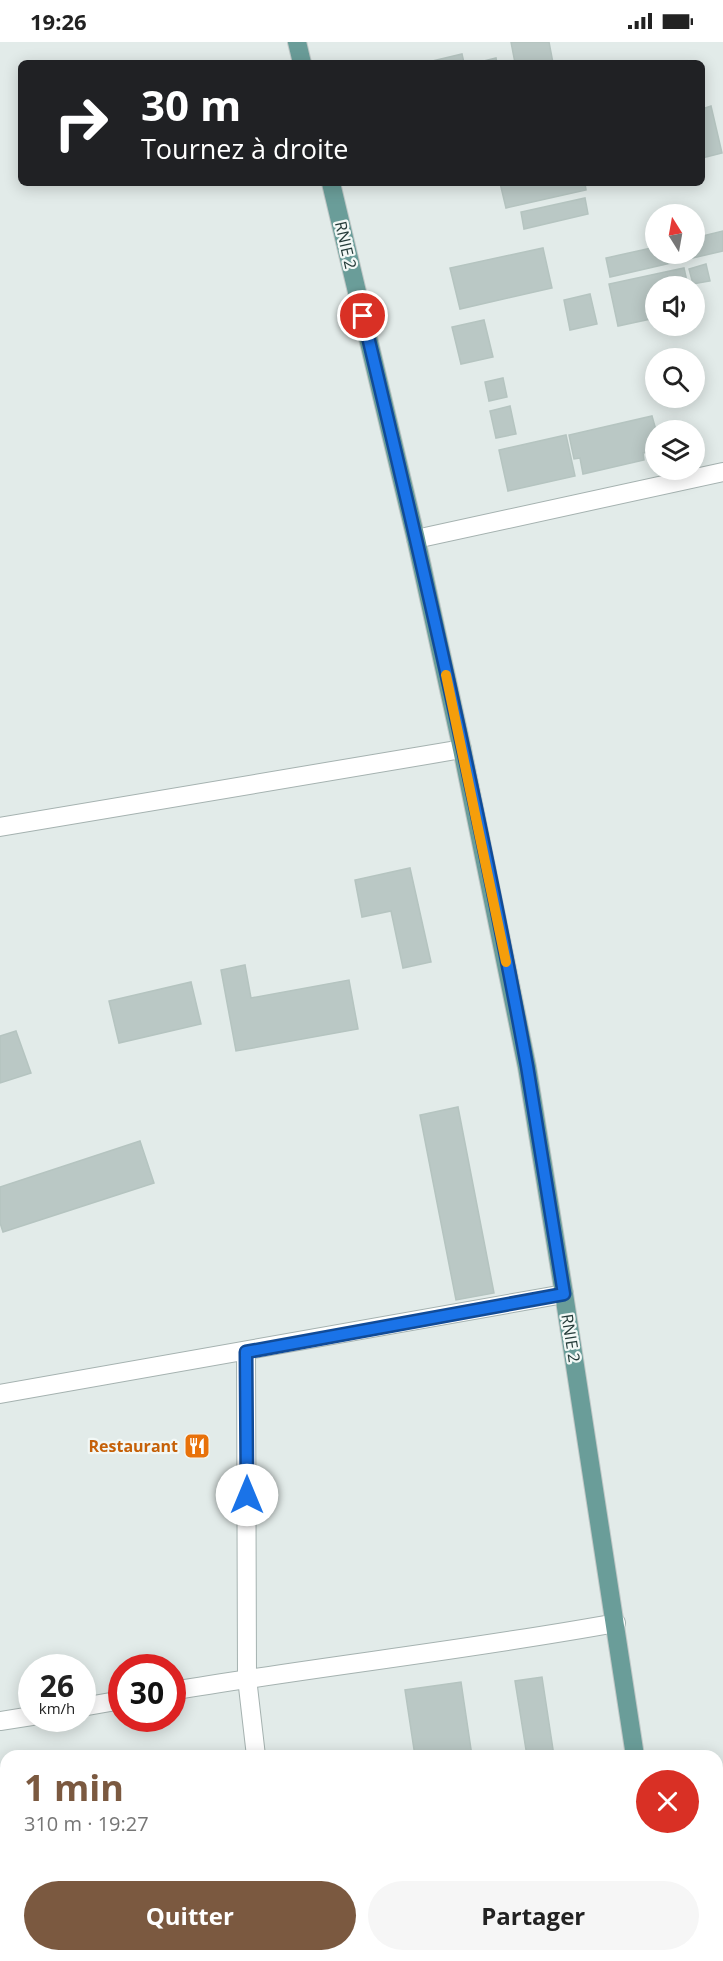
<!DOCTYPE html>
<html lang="fr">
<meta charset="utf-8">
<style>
:root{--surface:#fff;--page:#f6f6f6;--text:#222;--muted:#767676;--accent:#7b5940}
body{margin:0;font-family:"Open Sans",sans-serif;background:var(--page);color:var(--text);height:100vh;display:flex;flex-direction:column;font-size:22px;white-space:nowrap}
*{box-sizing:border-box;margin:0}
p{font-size:20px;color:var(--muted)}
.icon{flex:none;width:33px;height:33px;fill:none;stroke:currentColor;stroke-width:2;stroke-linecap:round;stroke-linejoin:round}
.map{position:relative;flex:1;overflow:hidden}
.panel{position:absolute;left:0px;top:1708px;width:723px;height:212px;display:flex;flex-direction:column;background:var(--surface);border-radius:18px 18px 0 0;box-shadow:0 3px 15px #0003}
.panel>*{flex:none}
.guide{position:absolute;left:18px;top:18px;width:687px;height:126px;border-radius:9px;box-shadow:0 3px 15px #0003;background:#202124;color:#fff;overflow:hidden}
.needle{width:39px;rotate:349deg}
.tools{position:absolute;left:645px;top:162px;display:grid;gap:12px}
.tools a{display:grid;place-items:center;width:60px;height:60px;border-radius:50%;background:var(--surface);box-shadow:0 3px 15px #0003;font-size:30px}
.speed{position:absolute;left:18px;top:1612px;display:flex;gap:12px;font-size:30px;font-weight:700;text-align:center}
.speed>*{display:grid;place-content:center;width:78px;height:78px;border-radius:50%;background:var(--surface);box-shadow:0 3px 15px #0003;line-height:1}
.speed small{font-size:15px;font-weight:400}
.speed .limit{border:9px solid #d22;background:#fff;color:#111}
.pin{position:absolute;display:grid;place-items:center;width:51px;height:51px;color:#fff;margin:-26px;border:3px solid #fff;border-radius:50%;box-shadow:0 2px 6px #0007}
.me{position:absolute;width:66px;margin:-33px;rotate:0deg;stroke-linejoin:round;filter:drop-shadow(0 0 4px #0008)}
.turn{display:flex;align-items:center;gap:21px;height:126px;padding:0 24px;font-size:27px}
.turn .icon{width:78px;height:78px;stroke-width:2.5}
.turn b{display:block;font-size:42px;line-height:51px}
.round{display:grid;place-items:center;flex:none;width:63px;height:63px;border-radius:32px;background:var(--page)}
.summary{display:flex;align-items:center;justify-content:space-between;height:102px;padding:0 24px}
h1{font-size:36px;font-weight:700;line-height:45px;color:var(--accent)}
.button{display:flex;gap:12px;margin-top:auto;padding:12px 24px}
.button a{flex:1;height:69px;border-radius:36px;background:var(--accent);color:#fff;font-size:24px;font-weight:700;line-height:69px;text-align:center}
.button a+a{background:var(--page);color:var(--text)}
.status{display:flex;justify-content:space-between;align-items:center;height:42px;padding:0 30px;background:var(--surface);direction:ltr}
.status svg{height:16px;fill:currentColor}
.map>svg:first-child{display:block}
.building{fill:#bac8c5;stroke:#b5c4c0;stroke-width:1.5}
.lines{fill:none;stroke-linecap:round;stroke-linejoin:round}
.street-casing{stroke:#a5b2b0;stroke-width:20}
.primary-casing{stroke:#c1c8c7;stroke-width:20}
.street{stroke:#fff;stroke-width:18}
.primary{stroke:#6a9d99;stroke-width:18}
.route-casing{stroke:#114b97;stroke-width:15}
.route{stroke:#1a73e8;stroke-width:10}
.slow{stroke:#f59e0b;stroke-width:10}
.labels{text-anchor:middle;stroke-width:4.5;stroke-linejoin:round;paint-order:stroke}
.street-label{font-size:16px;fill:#233a38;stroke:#f2f8f6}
.food-label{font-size:16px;font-weight:bold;fill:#c56008;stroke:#f2f8f6;text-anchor:end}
</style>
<div class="status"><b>19:26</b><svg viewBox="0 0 49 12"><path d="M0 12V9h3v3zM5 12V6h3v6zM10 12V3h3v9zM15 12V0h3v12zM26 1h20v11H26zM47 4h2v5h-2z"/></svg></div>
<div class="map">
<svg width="723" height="1919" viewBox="0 0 723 1919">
<rect width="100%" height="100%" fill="#e2ebe9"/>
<!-- building -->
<g class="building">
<polygon points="511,0 549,0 553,21 515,21"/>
<polygon points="462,12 464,21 424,21"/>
<polygon points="496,16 497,21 476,21"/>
<polygon points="711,64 722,111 702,116 702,67"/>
<polygon points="500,141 585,141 586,148 506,166"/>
<polygon points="585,156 588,172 524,187 521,170"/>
<polygon points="723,189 723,209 610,235 606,216 656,205 656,212 694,212 694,196"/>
<polygon points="543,206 552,246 460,267 450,226"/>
<polygon points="706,222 710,239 693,242 689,227"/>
<polygon points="684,226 688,244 656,244 656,276 618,284 609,242"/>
<polygon points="590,252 597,282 570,288 564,258"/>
<polygon points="484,278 493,315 461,322 452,285"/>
<polygon points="503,336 507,355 489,359 485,340"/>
<polygon points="510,364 516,392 496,396 490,369"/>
<polygon points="652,374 656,388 656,409 643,411 644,418 583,432 580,416 574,417 569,393"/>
<polygon points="566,393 575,434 508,449 499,408"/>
<polygon points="410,826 431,920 403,926 391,869 362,875 355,838"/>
<polygon points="245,923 251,956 349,938 358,987 236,1009 221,928"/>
<polygon points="191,940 201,982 119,1001 109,959"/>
<polygon points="16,989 31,1031 0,1041 0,994"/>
<polygon points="458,1065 494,1251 456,1258 420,1073"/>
<polygon points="140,1099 154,1141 3,1190 0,1181 0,1145"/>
<polygon points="542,1635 554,1714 527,1714 515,1639"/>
<polygon points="461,1640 472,1714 415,1714 405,1648"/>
</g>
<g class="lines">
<!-- street casing -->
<g class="street-casing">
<g id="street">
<polyline points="416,497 723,430"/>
<polyline points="0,785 462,707"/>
<polyline points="246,1310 247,1636 256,1714"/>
<polyline points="0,1352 564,1252"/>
<path d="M172,1649C320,1624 469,1608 616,1581"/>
<polyline points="82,1665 122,1658"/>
<polyline points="0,1679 32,1674"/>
<polyline points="280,1914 280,1919"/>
</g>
</g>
<!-- primary casing -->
<g class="primary-casing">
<g id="primary">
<polyline points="297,0 302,21"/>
<polyline points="331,141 416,497 462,707 527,1025 564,1252 635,1714"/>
<polyline points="664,1914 664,1919"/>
</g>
</g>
<!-- street -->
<use href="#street" class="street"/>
<!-- primary -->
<use href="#primary" class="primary"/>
</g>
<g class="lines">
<!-- route casing -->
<g class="route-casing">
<path id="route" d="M247,1453L246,1310L564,1252C551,1176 540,1100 527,1024C481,773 423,523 363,274"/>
</g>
<!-- route -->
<use href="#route" class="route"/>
<!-- slow -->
<polyline class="slow" points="446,633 506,920"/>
</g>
<!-- icons -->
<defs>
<g id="restaurant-square" transform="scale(1.35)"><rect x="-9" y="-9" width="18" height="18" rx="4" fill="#e8710a" stroke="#f2f8f6"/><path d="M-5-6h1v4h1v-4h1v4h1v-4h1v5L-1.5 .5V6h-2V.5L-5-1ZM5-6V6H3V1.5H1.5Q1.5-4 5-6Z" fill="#fff"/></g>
</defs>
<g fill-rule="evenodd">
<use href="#restaurant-square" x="197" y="1404"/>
</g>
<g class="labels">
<!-- street labels -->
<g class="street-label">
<text transform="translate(346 203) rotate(77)" y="6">RNIE 2</text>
<text transform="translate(571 1296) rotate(81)" y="6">RNIE 2</text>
</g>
<!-- food labels -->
<g class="food-label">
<text x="178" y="1410">Restaurant</text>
</g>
</g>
</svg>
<div class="tools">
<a><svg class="needle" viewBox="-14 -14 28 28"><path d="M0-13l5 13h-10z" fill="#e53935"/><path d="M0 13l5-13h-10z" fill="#767676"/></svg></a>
<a><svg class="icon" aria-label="sound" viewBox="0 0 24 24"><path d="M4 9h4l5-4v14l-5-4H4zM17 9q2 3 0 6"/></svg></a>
<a><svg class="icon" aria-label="search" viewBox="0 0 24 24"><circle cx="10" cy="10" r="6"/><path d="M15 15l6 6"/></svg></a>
<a><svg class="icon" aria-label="layers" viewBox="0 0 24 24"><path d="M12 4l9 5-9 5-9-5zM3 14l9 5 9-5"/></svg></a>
</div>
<div class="speed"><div>26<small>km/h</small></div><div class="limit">30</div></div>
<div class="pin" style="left:363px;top:274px;background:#d93025"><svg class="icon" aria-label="arrive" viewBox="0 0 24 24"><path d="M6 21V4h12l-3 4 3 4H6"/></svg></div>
<svg class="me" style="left:247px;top:1453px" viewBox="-20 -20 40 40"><circle r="19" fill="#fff"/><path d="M0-13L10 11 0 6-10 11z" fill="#1a73e8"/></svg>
<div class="guide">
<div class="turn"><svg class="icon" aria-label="right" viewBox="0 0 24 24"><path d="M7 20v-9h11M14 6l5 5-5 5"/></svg><div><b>30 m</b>Tournez à droite</div></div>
</div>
<section class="panel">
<div class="summary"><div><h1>1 min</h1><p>310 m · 19:27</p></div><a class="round" style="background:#d93025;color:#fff"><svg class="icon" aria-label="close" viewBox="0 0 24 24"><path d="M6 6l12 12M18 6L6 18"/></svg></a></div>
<div class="button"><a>Quitter</a><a>Partager</a></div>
</section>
</div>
